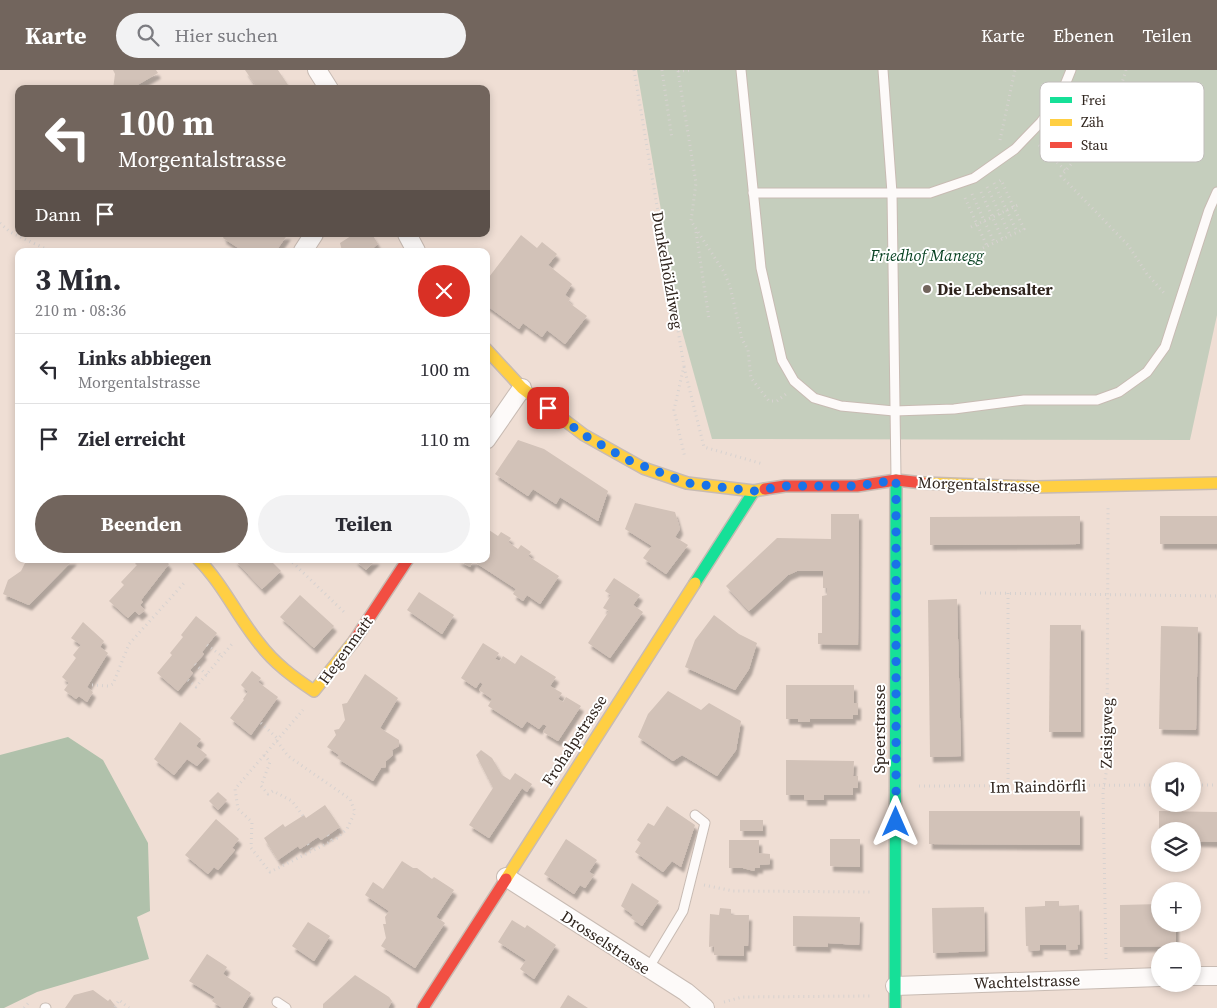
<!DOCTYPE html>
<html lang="de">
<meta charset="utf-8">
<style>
:root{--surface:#fff;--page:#f2f2f3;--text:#2b2b33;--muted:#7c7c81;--line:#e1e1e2;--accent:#72655d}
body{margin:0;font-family:"Source Serif 4",serif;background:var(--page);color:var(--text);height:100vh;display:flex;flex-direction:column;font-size:19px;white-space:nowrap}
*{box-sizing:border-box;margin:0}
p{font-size:16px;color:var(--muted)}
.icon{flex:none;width:28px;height:28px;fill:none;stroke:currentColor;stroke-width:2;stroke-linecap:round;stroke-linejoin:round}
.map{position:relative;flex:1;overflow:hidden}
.details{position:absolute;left:15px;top:178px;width:475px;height:315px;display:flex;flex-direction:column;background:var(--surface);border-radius:10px;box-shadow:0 2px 8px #0003}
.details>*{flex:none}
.banner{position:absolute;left:15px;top:15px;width:475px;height:152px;border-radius:10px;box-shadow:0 2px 8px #0003;background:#72655d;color:#fff;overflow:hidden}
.fabs{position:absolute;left:1151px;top:692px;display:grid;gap:10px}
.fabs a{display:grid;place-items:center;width:50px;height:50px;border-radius:50%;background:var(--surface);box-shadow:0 2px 8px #0003;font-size:25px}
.pin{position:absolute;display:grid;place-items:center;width:42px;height:42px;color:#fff;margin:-21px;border-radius:10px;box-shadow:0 2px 8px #0006}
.me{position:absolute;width:55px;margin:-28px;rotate:0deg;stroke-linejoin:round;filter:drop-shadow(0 0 4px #0008)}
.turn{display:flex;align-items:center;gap:18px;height:105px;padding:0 20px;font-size:22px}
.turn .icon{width:65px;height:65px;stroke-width:2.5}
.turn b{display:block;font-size:35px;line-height:42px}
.then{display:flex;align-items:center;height:48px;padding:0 20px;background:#0003;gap:10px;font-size:19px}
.round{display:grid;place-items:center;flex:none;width:52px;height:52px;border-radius:26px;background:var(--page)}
.headline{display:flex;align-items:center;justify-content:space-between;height:85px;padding:0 20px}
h1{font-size:30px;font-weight:700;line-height:38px}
.cta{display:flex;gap:10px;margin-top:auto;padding:10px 20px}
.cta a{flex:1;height:58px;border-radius:30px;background:var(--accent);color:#fff;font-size:20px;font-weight:700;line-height:58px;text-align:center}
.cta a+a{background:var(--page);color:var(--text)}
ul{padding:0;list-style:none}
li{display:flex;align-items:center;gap:15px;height:70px;padding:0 20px;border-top:1px solid var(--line)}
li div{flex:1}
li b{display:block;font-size:19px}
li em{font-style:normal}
header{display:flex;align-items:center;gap:30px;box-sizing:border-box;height:70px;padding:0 25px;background:var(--accent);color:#fff}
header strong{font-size:24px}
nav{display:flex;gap:28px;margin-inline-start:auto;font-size:18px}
.search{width:350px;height:45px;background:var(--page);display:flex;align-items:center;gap:12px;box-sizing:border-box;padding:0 18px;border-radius:28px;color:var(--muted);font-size:19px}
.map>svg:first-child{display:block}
.green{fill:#c5cebd}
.forest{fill:#b0c1ab}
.building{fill:#d2c2b8;filter:url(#shadow)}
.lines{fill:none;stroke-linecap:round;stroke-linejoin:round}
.lane-casing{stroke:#c8bbb3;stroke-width:11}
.street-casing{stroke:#c8bbb3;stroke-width:20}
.fast-casing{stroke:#c8bbb3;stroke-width:14}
.slow-casing{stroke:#c8bbb3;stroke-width:14}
.jam-casing{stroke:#c8bbb3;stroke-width:14}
.path{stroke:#d7d2d0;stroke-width:3;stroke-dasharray:1 4;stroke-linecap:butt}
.lane{stroke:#fdfaf9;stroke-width:9}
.street{stroke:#fdfaf9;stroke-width:18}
.fast{stroke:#16e098;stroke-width:11}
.slow{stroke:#ffcf43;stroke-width:11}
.jam{stroke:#f24e42;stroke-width:11}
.route{stroke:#1a73e8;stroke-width:9;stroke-dasharray:0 16.2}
.poi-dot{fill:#72655d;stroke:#fff;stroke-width:2}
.labels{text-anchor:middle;stroke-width:4;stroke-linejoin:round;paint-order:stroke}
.park-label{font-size:16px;font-style:italic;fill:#064020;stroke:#fff}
.street-label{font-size:16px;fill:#2f241d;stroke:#fff}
.poi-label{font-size:16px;font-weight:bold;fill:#2f241d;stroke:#fff;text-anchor:start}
.key{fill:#fff;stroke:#c1bdbb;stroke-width:1}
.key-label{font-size:14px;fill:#2f241d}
</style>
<header>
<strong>Karte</strong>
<div class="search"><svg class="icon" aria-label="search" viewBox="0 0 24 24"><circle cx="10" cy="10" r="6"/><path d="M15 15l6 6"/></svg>Hier suchen</div>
<nav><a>Karte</a><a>Ebenen</a><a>Teilen</a></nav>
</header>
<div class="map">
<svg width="1217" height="938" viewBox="0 0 1217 938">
<defs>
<filter id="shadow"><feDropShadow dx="3" dy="5.5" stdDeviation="1" flood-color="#0004"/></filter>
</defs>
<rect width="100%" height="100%" fill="#efded4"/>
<!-- green -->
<polygon class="green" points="637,0 1217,0 1217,245 1190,370 712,369 681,257"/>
<!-- forest -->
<polygon class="forest" points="68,667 103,690 148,773 150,841 137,847 149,889 37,922 4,938 0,938 0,685"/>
<!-- building -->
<g class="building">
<polygon points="113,0 156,0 158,3 134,17 135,19 113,19 115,4"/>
<polygon points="245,0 278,0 290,18 258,19"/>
<polygon points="221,164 288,164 276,181 243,181 223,168 224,166"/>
<polygon points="354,164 365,164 367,166 372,164 378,174 372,179 374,181 342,181 340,173"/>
<polygon points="521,165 537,178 542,172 557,184 548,195 572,214 565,225 570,229 568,232 587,246 565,274 547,260 542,267 523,253 519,259 486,235 486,219 490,215 486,211"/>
<polygon points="518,370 544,379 608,421 598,451 560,427 556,434 533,419 528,426 495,404"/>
<polygon points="635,433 675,442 680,459 675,467 688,475 666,504 643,488 652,476 625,459"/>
<polygon points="831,444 859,444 858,575 818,574 818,563 822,563 822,526 827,525 827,518 823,518 823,501 797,501 788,505 749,541 726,516 777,468 831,469"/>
<polygon points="1080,446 1080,474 930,475 930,447"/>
<rect x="1160" y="446" width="57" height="28"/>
<polygon points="486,458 498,466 501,462 511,468 508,472 518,479 521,475 531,482 528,486 559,506 540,534 527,525 523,531 513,524 516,519 473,491 470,497 457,489 486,489"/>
<polygon points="27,489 74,489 29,535 3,524 8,510 21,501"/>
<polygon points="139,489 164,489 169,494 141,530 143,532 140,535 145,540 139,545 135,541 128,548 109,531 124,515 121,512 137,495 135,494"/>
<polygon points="234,489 269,489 281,501 262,519"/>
<polygon points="354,489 377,489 366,500"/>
<polygon points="614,508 640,525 633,535 643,542 610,588 588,573 609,541 603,538 611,525 605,521"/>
<polygon points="419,522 454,545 442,564 407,540"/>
<polygon points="300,525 334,556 314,578 280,547"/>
<polygon points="957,529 961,686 930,687 928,530"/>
<polygon points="714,545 739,564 757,573 749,599 735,620 685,597 695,570"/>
<polygon points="196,546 217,563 202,582 204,584 190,600 193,603 178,621 157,603 172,585 170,583 183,567 181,565"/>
<polygon points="83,552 104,571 100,577 108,583 87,617 93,622 87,632 79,626 76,629 64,620 69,613 62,607 76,588 73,585 81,575 71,568"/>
<polygon points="1050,555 1081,555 1081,662 1049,662"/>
<polygon points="1161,556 1198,557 1196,660 1159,659"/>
<polygon points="483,573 499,583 495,589 500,591 503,586 515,594 521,585 556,607 550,616 562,623 558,629 563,632 566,627 581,636 558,671 543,662 547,656 543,654 539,659 527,651 522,658 488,636 492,629 479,620 483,614 480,612 476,618 461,608"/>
<polygon points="252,601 261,608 258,612 278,627 251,665 230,648 244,630 243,629 248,622 241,615"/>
<polygon points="365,604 398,628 380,658 399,670 399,676 392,680 393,685 386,691 386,697 381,698 373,711 337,688 339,685 327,677 336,665 334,660 339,659 345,650 342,634 347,633"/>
<polygon points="786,615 854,615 854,633 858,633 858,645 853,645 853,649 810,649 810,652 798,652 798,649 786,649"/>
<polygon points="668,621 701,640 709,633 741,651 736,680 717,706 682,685 673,691 638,667 648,644"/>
<polygon points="180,652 201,669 196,676 207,685 197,696 187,689 174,705 154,689"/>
<polygon points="481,680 492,688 502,705 510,710 515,703 532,714 527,722 522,718 489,768 469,755 493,718 476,685"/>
<polygon points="786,690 854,691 853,706 858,706 858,718 853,718 853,725 824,725 824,730 804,730 804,725 786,725"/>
<polygon points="218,722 227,730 218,740 209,731"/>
<polygon points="325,735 340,757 321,770 318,767 300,779 298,776 278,790 264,768 283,754 285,757 304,745 306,748"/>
<polygon points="667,736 695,755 681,797 672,791 663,802 635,782 641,773 637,770 648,753 654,756"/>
<polygon points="929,741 1080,741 1080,775 929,774"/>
<polygon points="1159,741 1217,742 1217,772 1192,771 1192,761 1159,761"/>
<polygon points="216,749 239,769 232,778 235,780 218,800 214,797 208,804 185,785"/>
<rect x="740" y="750" width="23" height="11"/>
<polygon points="566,769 597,790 589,802 594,805 585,818 580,815 574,824 544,804"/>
<polygon points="830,769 860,769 860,797 830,796"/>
<polygon points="729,770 759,770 759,783 770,784 770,794 760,795 760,798 755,798 754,801 743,798 729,798"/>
<polygon points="402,791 413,798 417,798 432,809 434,807 454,820 436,847 445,853 415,898 381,876 386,868 383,854 386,854 385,847 389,841 365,825 373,812 383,819"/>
<polygon points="632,813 659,831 642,856 631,848 633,845 621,836"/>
<polygon points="1045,831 1059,831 1059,836 1079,835 1080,874 1077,875 1078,879 1067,880 1066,875 1040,875 1040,880 1029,881 1029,876 1026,876 1025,837 1045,836"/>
<polygon points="1160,834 1160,854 1176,854 1176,876 1120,877 1120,835"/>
<polygon points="984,837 985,881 933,883 932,838"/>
<polygon points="720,838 731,839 731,845 749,845 748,876 744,876 744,886 714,885 714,876 709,877 710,844 719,845"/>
<polygon points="793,846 860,847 859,875 828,873 828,877 793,876"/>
<polygon points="512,850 525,858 527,855 556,875 534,909 520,899 526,890 498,872"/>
<polygon points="308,852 330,866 314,891 292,876"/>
<polygon points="207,884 227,897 223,904 251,923 242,938 222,938 212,931 215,927 189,911"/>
<polygon points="355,905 389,927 392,931 388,938 323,938 323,934"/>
<polygon points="93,920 108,931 110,929 117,938 65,938 74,925"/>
<polygon points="568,925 588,938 560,938"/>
</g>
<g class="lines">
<!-- lane casing -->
<g class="lane-casing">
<g id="lane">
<polyline points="741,0 761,198 782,290 794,311 814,328 841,336 894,341 954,339 1024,330 1097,330 1119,322 1147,302 1165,277 1209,140 1217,122"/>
<polyline points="883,0 892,123 896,407"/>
<polyline points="753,123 930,123 974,108 1015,79 1041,52 1060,27 1071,0"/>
<polyline points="648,899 683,841 705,753 695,745"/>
<polyline points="277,932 286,938"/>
<polyline points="45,938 46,938"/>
</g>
</g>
<!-- street casing -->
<g class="street-casing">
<g id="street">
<polyline points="317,0 329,19"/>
<polyline points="407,164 416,181"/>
<polyline points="303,181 314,164"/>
<polyline points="486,370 522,318"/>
<polyline points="506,807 686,922 705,938"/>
<polyline points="1192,906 1217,906"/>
<polyline points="895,916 1160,907"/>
</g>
</g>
<!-- fast casing -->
<g class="fast-casing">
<g id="fast">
<polyline points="695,513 754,421"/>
<polyline points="895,938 896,410"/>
</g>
</g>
<!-- slow casing -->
<g class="slow-casing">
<g id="slow">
<polyline points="486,279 522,318 584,365 643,398 687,413 754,421 765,419"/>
<polyline points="923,413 1035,417 1217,413"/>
<path d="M198,489C223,514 237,546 259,573C274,593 293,607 314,621L354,571"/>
<polyline points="506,809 695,513"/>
</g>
</g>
<!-- jam casing -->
<g class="jam-casing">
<g id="jam">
<polyline points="765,419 785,416 857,416 896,410 923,413"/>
<polyline points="354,571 408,489"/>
<polyline points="423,938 506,809"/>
</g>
</g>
<!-- path -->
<g class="path">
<polyline points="634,0 684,296 674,340 685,388"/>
<polyline points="662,0 672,69"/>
<path d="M1126,0C1115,40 1088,75 1061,106L1128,175L1147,204L1166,225"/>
<polyline points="678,1 696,113 691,151 724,202 730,216 742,269 748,280 751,308 769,331 777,331 786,324"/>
<polyline points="678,1 692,0"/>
<polyline points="1000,70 1015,0"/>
<polyline points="1039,75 1066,101"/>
<polyline points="994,113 1017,162"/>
<polyline points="987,117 1010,165"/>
<polyline points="981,122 1002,168"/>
<polyline points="972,124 994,172"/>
<polyline points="965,128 987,176"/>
<polyline points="0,153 10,162 50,181"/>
<polyline points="971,157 1018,135"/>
<polyline points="696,162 709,249"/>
<polyline points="983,178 1024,159 1001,110 998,112"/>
<polyline points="684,297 704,377 763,394"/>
<polyline points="289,489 344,542"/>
<polyline points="980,523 1217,526"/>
<polyline points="1008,523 1008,717"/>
<polyline points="207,575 222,586"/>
<polyline points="195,594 207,605"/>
<polyline points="188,610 196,617 232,574"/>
<polyline points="92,615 109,616 113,614 129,574 186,511"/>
<polyline points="261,653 278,669"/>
<polyline points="277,671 288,686 350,729 355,742 347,759 336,769 270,802 251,778 252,752 238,739 235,719 303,640"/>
<polyline points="264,685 270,692 261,716 268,724 273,721 292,731 303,746"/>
<polyline points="1192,715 1217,715"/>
<polyline points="919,716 1160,715"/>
<polyline points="328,765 332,771"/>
<polyline points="308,774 313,781"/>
<polyline points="704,815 733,821 872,822"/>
<polyline points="1106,889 1103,722 1107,697 1108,438"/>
<polyline points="724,932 742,927 872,926"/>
<polyline points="115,937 119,930 129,938"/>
<polyline points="24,938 30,931"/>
</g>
<!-- lane -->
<use href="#lane" class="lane"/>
<!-- street -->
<use href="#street" class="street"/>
<!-- fast -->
<use href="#fast" class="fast"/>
<!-- slow -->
<use href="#slow" class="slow"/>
<!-- jam -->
<use href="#jam" class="jam"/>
</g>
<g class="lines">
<!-- route -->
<polyline class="route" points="548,338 584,365 628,390 687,413 754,421 785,416 857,416 896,410 896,752"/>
</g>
<!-- markers -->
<circle class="poi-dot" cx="927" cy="219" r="5"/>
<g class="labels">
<!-- park labels -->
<g class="park-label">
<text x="927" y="191">Friedhof Manegg</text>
</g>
<!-- street labels -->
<g class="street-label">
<text transform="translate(668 200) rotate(80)" y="6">Dunkelhölzliweg</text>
<text transform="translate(979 414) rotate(2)" y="6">Morgentalstrasse</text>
<text transform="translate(345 580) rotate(-54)" y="6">Hegenmatt</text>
<text transform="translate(879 659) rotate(-90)" y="6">Speerstrasse</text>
<text transform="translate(1106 663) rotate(-89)" y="6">Zeisigweg</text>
<text transform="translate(574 670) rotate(-57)" y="6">Frohalpstrasse</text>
<text transform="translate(1038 716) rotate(-1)" y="6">Im Raindörfli</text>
<text transform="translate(606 872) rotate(33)" y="6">Drosselstrasse</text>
<text transform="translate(1027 911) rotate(-2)" y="6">Wachtelstrasse</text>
</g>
<!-- poi labels -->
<g class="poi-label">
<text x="937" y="225">Die Lebensalter</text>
</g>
</g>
<!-- legend -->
<rect x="1040" y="12" width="164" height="80" rx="8" class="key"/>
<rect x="1050" y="27" width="22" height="6" fill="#16e098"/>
<rect x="1050" y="49" width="22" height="7" fill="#ffcf43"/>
<rect x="1050" y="72" width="22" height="6" fill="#f24e42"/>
<g class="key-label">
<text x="1081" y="35">Frei</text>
<text x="1081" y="57">Zäh</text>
<text x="1081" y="80">Stau</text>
</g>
</svg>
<div class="fabs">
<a><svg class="icon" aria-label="sound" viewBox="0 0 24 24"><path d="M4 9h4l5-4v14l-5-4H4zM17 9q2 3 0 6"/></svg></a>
<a><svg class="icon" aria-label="layers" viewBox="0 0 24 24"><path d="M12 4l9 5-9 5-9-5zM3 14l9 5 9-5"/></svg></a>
<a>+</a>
<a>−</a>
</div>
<div class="pin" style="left:548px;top:338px;background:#d93025"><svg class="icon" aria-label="arrive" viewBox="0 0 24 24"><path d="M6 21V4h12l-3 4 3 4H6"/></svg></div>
<svg class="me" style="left:896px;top:752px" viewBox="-20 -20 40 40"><path d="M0-17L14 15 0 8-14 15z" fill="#1a73e8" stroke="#fff" stroke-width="4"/></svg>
<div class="banner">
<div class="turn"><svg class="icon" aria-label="left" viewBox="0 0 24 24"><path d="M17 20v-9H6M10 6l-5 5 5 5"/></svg><div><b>100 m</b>Morgentalstrasse</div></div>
<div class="then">Dann<svg class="icon" aria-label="arrive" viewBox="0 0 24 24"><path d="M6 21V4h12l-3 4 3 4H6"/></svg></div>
</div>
<section class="details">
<div class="headline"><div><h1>3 Min.</h1><p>210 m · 08:36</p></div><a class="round" style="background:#d93025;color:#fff"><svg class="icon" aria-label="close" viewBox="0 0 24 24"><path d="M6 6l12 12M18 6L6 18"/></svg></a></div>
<ul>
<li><svg class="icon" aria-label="left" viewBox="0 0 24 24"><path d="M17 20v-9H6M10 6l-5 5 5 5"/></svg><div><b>Links abbiegen</b><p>Morgentalstrasse</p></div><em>100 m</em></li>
<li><svg class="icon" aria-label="arrive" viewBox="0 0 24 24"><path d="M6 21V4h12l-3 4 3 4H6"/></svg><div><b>Ziel erreicht</b></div><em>110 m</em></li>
</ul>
<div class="cta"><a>Beenden</a><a>Teilen</a></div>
</section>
</div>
